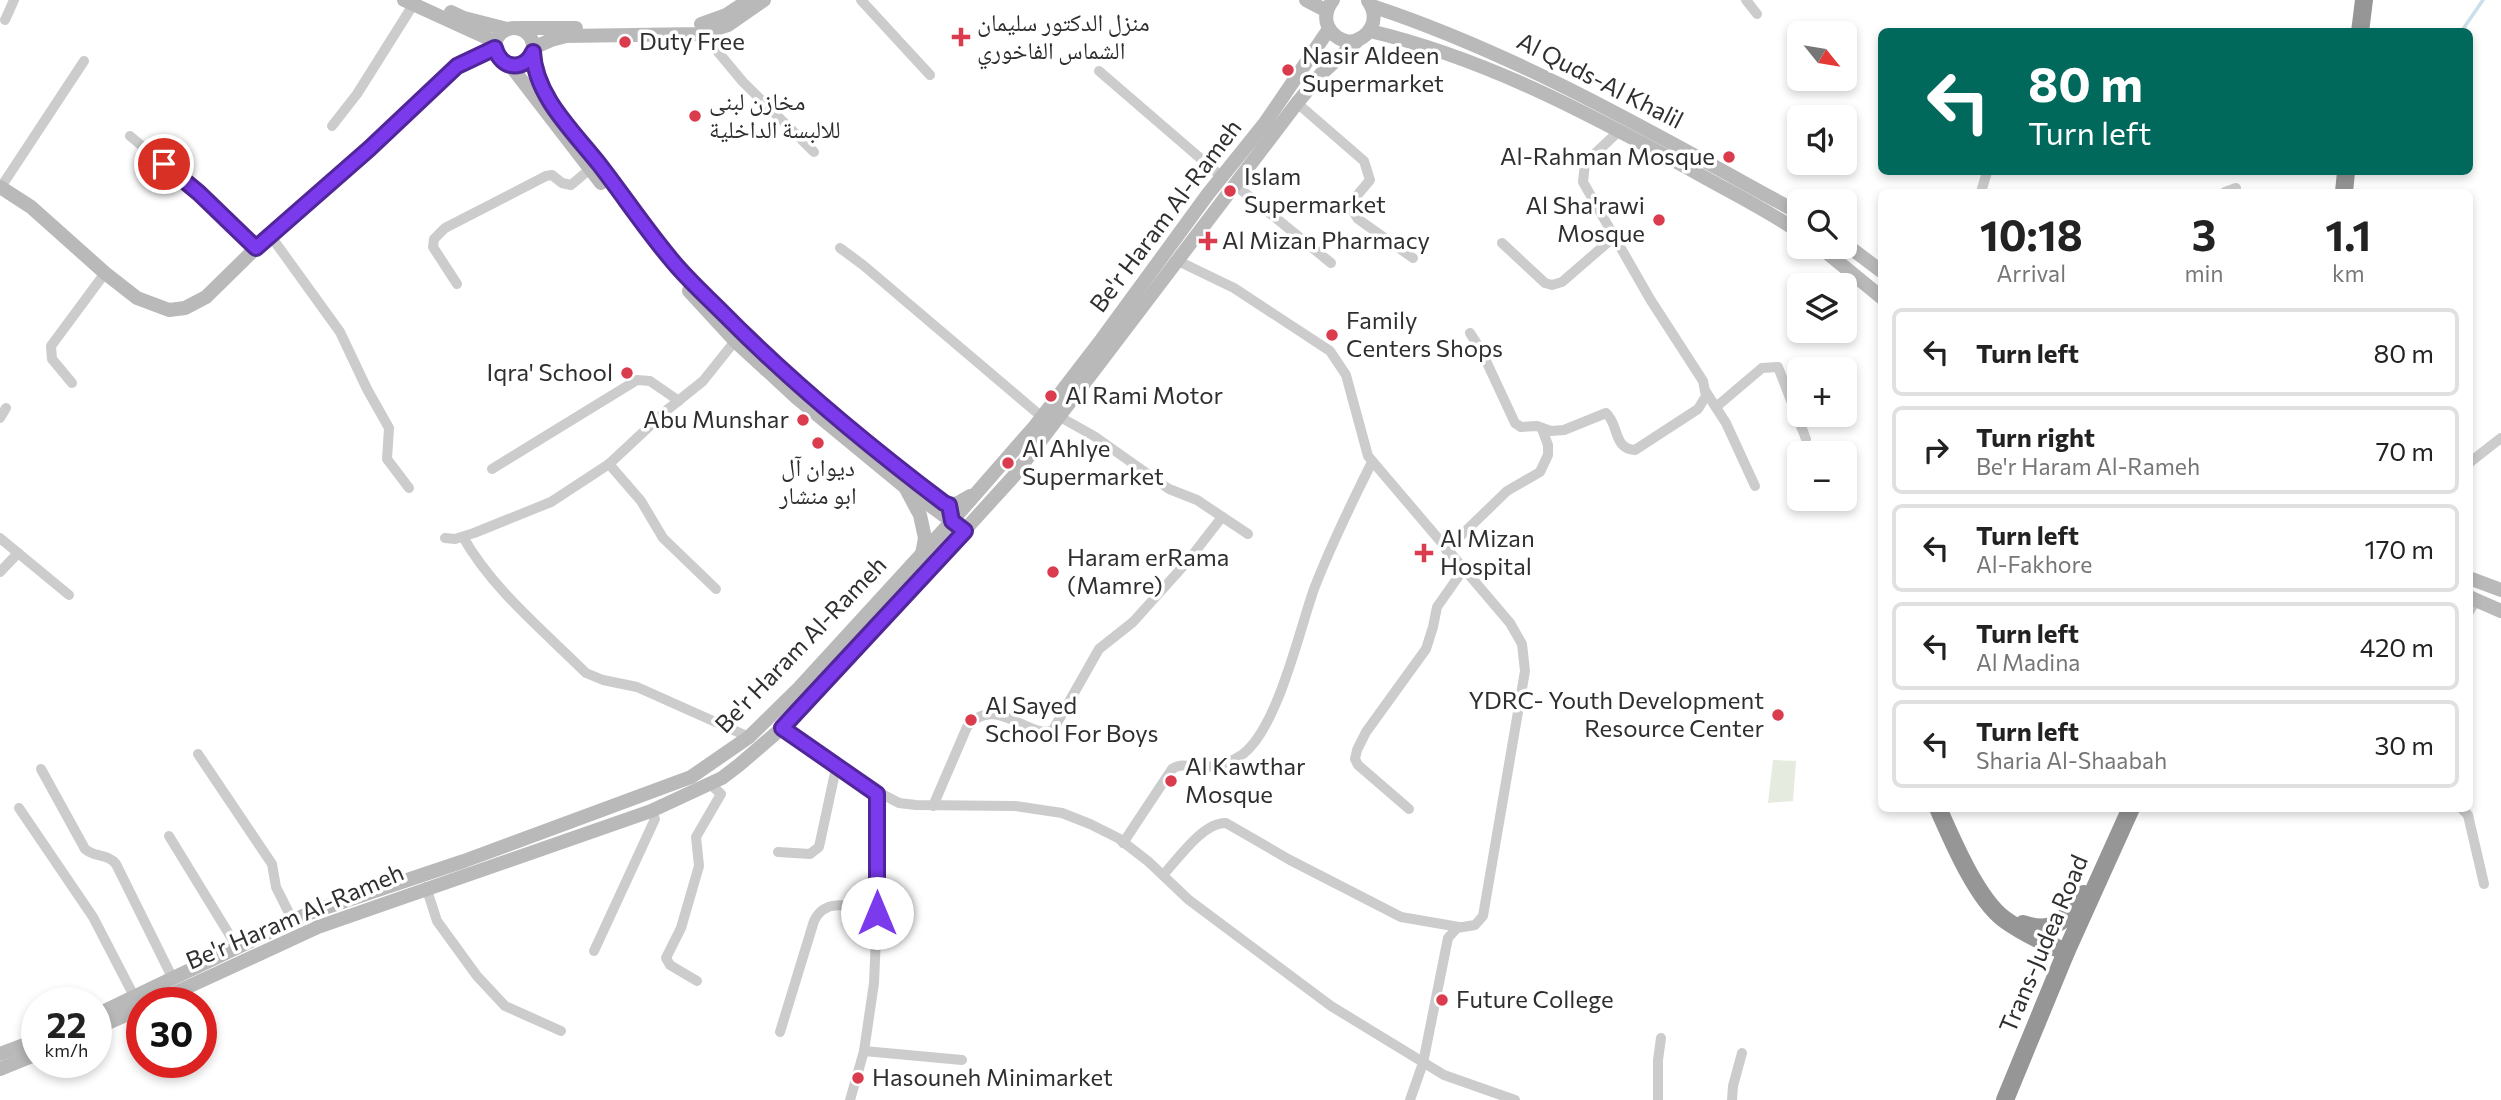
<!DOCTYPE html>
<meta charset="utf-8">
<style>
:root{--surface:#fff;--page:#f6f6f6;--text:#222;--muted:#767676;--line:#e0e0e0}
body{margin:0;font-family:Commissioner,"Noto Naskh Arabic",sans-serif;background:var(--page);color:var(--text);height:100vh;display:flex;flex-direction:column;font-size:26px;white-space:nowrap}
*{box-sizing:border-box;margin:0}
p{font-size:23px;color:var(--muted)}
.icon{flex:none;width:38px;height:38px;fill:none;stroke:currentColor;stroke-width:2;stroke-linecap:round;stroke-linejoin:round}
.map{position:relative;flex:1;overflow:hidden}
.details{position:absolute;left:1878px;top:189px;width:595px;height:623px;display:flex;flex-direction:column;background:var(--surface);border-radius:10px;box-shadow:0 4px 10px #0003}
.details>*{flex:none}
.guide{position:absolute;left:1878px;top:28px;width:595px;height:147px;border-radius:10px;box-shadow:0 4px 10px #0003;background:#00695c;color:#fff;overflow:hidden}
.needle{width:46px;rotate:120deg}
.tools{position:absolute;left:1787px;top:21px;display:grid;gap:14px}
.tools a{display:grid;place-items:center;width:70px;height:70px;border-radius:10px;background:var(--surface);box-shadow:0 4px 10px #0003;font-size:35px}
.speed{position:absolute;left:21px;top:987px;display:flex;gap:14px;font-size:35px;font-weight:700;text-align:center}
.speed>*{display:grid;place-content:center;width:91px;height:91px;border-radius:50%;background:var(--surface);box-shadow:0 4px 10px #0003;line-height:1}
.speed small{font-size:18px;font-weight:400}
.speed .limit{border:10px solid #d22;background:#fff;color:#111}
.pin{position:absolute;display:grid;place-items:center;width:60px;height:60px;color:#fff;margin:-30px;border:4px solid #fff;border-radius:50%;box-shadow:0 2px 7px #0007}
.me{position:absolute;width:77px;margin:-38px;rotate:0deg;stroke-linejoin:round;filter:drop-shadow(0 0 5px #0008)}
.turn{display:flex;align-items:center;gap:24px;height:147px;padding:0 35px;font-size:32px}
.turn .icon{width:91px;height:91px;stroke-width:2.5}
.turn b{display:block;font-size:49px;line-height:60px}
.eta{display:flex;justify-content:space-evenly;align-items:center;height:119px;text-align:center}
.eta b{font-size:42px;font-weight:700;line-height:49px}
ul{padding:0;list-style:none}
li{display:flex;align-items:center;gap:21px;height:88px;margin:0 14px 10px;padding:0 21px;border:4px solid var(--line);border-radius:10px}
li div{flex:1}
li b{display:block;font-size:26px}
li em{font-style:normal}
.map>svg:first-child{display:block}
.green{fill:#e5ebde}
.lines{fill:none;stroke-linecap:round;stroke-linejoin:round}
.stream{stroke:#cbdfea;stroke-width:3.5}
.street{stroke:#ccc;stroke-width:10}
.secondary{stroke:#b9b9b9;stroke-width:14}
.highway{stroke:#969696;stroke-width:18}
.route-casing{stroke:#51269a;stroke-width:18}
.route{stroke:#7c3aed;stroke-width:12}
.poi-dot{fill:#da3c4e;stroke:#fff;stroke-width:2.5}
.labels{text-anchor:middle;stroke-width:7;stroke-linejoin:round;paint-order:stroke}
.poi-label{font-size:24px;fill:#2f2f2f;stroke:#fff;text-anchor:start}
.street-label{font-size:24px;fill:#2f2f2f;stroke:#fff}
</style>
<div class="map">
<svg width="2501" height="1100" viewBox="0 0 2501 1100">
<rect width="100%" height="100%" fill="#fff"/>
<!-- green -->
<polygon class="green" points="1773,760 1796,761 1793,801 1768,803"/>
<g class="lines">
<!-- stream -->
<polyline class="stream" points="2461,32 2483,0"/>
<!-- street -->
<g class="street">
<polyline points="861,0 930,75"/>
<polyline points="1746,0 1757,14"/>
<polyline points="5,20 14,0"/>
<polyline points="714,25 718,52 743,82 814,152"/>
<polyline points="1099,71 1222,177"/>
<polyline points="1297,103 1364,161 1370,180 1354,199 1353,211 1358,219 1413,258"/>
<polyline points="332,126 357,94 413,5"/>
<polyline points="130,136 199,193 256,248"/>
<polyline points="1234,184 1331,263"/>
<polyline points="1,187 84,61"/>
<polyline points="1981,192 1987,172"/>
<polyline points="2225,192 2236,188"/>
<polyline points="270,235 340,332 367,389 389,428 387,459 409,488"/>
<polyline points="1502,243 1545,283 1552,285 1562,282 1614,237"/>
<polyline points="840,248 863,265 1042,417"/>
<polyline points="1178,261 1234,288 1330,351 1346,375 1368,456 1510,623 1522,644 1525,671 1483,916 1475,925 1457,928 1448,938 1423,1063 1410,1100"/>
<polyline points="457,284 433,247 434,239 445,228 546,176 552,175 562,183 571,185 590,169"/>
<path d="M1470,333L1481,350L1515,423L1521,427L1537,426L1551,431L1564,430L1606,413C1619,424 1613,449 1635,450L1698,409L1706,396L1703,381L1650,299L1583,182L1585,163L1619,131"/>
<polyline points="72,383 52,359 51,346 105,273"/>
<polyline points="1706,392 1726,423 1755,486"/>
<polyline points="1716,407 1762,368 1778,367 1806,439"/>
<polyline points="1060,417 1094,436 1169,489 1197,500 1248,534"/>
<polyline points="0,418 6,408"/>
<polyline points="2469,463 2501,438"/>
<polyline points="609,464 641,501 663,538 716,589"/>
<polyline points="492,469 637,380 650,381 679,401"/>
<path d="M463,537C493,590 544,631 586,673L603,680L637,687L749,737"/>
<polyline points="0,538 69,595"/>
<polyline points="445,538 455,539 474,533 551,502 609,464 667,410 703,381 735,341"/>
<polyline points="1446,550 1507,491 1540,472 1548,455 1548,445 1542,429"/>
<polyline points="0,572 18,553"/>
<polyline points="2469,612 2477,599"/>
<polyline points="782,728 859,782 899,803 916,805 1015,806 1062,813 1090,824 1118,838 1149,862 1189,900 1331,1006 1444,1075 1515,1100"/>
<polyline points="198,754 272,864 276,887 293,921"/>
<path d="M41,769L85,849C95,858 107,853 116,864L173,979"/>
<path d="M933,806L967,727C995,692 1030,741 1053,730L1099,649L1133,622L1187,562L1222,517"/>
<polyline points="19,808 93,917 135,998"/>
<polyline points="2461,808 2468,815 2484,884"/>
<polyline points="1409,809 1358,765 1355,759 1357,750 1366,732 1426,649 1433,627 1437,607 1463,570"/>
<polyline points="169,836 237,947"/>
<path d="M1123,843L1172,769C1181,763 1188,766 1198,767C1214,768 1230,763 1243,754C1278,727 1299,631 1314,589C1331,545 1351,504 1372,462"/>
<polyline points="778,852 810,854 819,847 836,768"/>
<path d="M1163,875C1178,859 1203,822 1226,823L1290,860L1401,917L1459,927"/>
<polyline points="426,887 437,921 477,976 505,1006 561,1031"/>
<polyline points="594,951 655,819 651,811"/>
<polyline points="697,981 670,965 666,958 681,928 699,866 696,837 721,794 709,783"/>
<path d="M780,1032L814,921C826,895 855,908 877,913"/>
<polyline points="864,1051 962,1060"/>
<polyline points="850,1100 864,1051 874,983 877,913 877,794"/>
<polyline points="1658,1100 1658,1060 1661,1038"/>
<polyline points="1732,1100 1733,1086 1742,1053"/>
</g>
<!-- secondary -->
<g class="secondary">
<polyline points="404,0 496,42"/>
<polyline points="1306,0 1327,11"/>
<path d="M1333,0C1319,18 1328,37 1349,42C1370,39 1381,19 1368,1"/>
<path d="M1372,6C1523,56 1660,137 1799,213"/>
<polyline points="451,12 464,18 507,29"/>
<polyline points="701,24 726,15 749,0"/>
<circle cx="514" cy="47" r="19"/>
<polyline points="518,28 576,28"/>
<path d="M1370,31C1484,58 1586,112 1688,168C1724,189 1764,208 1799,232"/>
<polyline points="533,48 551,40 566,36 699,34 728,25 764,0"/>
<polyline points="533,52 534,70 540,86 568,127 671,259 744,335 805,391 944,503 956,504 970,496"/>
<polyline points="510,65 601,183"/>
<polyline points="0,187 31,207 105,273 137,298 169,310 185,308 206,297 256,248 369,149 457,66 495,48"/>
<polyline points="1844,243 1881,271"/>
<polyline points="1820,247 1881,297"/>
<polyline points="689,291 735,341 797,398 905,487 920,515 925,538 922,554"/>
<polyline points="909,490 957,525"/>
<polyline points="2469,578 2501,590"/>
<polyline points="2469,597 2501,611"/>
<polyline points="153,1003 318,927 651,811 722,778 739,765 782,728 822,687 1013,477 1297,103 1321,74 1357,41"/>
<polyline points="96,1015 309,913 464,861 691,777 749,737 799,688 952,521 1035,426 1102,339 1208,194 1265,123 1329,29"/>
<polyline points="96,1028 142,1008"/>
<polyline points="0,1054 37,1040"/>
<polyline points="0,1069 37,1054"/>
</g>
<!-- highway -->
<g class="highway">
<polyline points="2360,32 2364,0"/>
<polyline points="2344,192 2346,172"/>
<path d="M1938,808C1952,840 1977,899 2004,919C2023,933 2045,943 2066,952"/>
<path d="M2023,924C2056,935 2065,919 2084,894"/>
<polyline points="2005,1100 2066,952 2131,808"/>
</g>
</g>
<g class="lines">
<!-- route casing -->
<g class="route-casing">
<path id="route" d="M164,164L199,193L256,248L369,149L457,66L495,48C501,69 524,72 533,52C535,96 573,131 599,164C623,195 645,228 670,258C685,277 704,294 722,312C790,381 866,444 944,503L949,505L952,521L965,531L782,728L877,794V913"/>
</g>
<!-- route -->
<use href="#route" class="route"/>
</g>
<!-- markers -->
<g class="poi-dot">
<path d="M957.5 26.5h7v7h7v7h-7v7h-7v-7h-7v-7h7z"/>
<circle cx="625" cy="42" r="7"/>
<circle cx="1288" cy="70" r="7"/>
<circle cx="695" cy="116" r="7"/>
<circle cx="1729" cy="157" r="7"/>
<circle cx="1230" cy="191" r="7"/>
<circle cx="1659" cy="220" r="7"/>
<path d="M1204.5 230.5h7v7h7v7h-7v7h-7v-7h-7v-7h7z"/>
<circle cx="1332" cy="335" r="7"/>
<circle cx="627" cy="373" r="7"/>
<circle cx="1051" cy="396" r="7"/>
<circle cx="803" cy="420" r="7"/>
<circle cx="818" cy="443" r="7"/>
<circle cx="1008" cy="463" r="7"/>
<path d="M1420.5 542.5h7v7h7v7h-7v7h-7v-7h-7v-7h7z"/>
<circle cx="1053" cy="572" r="7"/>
<circle cx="1778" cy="715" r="7"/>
<circle cx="971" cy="720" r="7"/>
<circle cx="1171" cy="781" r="7"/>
<circle cx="1442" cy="1000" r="7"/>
<circle cx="858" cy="1078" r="7"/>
</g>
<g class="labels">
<!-- poi labels -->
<g class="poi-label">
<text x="977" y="31">منزل الدكتور سليمان<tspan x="977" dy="28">الشماس الفاخوري</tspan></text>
<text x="639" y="50">Duty Free</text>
<text x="1302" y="64">Nasir Aldeen<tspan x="1302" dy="28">Supermarket</tspan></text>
<text x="709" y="110">مخازن لبنى<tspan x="709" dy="28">للالبسة الداخلية</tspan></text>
<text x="1715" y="165" text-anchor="end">Al-Rahman Mosque</text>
<text x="1244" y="185">Islam<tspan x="1244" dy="28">Supermarket</tspan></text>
<text x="1645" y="214" text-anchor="end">Al Sha'rawi<tspan x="1645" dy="28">Mosque</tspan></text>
<text x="1222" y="249">Al Mizan Pharmacy</text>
<text x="1346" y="329">Family<tspan x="1346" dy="28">Centers Shops</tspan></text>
<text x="613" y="381" text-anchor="end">Iqra' School</text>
<text x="1065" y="404">Al Rami Motor</text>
<text x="789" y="428" text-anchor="end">Abu Munshar</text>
<text x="1022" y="457">Al Ahlye<tspan x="1022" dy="28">Supermarket</tspan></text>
<text x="818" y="476" text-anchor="middle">ديوان آل<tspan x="818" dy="28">ابو منشار</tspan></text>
<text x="1440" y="547">Al Mizan<tspan x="1440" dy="28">Hospital</tspan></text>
<text x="1067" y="566">Haram erRama<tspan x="1067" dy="28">(Mamre)</tspan></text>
<text x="1764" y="709" text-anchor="end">YDRC- Youth Development<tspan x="1764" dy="28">Resource Center</tspan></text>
<text x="985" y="714">Al Sayed<tspan x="985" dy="28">School For Boys</tspan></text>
<text x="1185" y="775">Al Kawthar<tspan x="1185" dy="28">Mosque</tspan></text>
<text x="1456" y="1008">Future College</text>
<text x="872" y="1086">Hasouneh Minimarket</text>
</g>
<!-- street labels -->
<g class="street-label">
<text transform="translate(1600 81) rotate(27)" y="8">Al Quds-Al Khalil</text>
<text transform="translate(1166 216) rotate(-53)" y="8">Be'r Haram Al-Rameh</text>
<text transform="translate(801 645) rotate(-46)" y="8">Be'r Haram Al-Rameh</text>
<text transform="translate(295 917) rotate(-23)" y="8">Be'r Haram Al-Rameh</text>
<text transform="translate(2044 944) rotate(-67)" y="8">Trans-Judea Road</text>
</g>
</g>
</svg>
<div class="tools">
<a><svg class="needle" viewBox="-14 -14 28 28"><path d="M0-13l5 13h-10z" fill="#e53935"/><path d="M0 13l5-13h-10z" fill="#767676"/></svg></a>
<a><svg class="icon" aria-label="sound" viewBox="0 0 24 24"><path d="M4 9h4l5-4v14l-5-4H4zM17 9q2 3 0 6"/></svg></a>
<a><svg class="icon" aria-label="search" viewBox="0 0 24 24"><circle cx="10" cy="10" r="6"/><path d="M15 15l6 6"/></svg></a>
<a><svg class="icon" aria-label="layers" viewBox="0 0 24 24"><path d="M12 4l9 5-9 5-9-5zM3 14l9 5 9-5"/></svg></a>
<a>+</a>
<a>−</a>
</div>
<div class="speed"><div>22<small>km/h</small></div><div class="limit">30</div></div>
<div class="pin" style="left:164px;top:164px;background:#d93025"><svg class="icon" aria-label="arrive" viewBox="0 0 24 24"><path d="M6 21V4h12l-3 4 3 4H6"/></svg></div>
<svg class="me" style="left:877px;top:913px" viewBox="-20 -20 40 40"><circle r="19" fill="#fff"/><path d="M0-13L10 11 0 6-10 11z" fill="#7c3aed"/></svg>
<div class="guide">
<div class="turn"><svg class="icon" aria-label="left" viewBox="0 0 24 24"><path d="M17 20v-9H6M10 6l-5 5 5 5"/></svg><div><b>80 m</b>Turn left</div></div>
</div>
<section class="details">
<div class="eta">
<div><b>10:18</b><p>Arrival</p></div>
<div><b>3</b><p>min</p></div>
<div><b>1.1</b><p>km</p></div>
</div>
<ul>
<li><svg class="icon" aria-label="left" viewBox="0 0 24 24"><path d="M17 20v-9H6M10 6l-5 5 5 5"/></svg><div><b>Turn left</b></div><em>80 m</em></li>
<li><svg class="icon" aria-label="right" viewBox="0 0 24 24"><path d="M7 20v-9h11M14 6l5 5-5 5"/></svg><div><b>Turn right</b><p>Be'r Haram Al-Rameh</p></div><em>70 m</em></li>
<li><svg class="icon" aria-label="left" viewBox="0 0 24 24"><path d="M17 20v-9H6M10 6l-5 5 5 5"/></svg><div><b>Turn left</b><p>Al-Fakhore</p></div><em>170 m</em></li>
<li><svg class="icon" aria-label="left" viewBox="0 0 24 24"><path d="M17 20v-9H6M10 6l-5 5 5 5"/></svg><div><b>Turn left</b><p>Al Madina</p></div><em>420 m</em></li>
<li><svg class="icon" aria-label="left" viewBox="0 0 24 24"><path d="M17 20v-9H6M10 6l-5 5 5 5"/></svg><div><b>Turn left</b><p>Sharia Al-Shaabah</p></div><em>30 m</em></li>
</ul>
</section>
</div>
